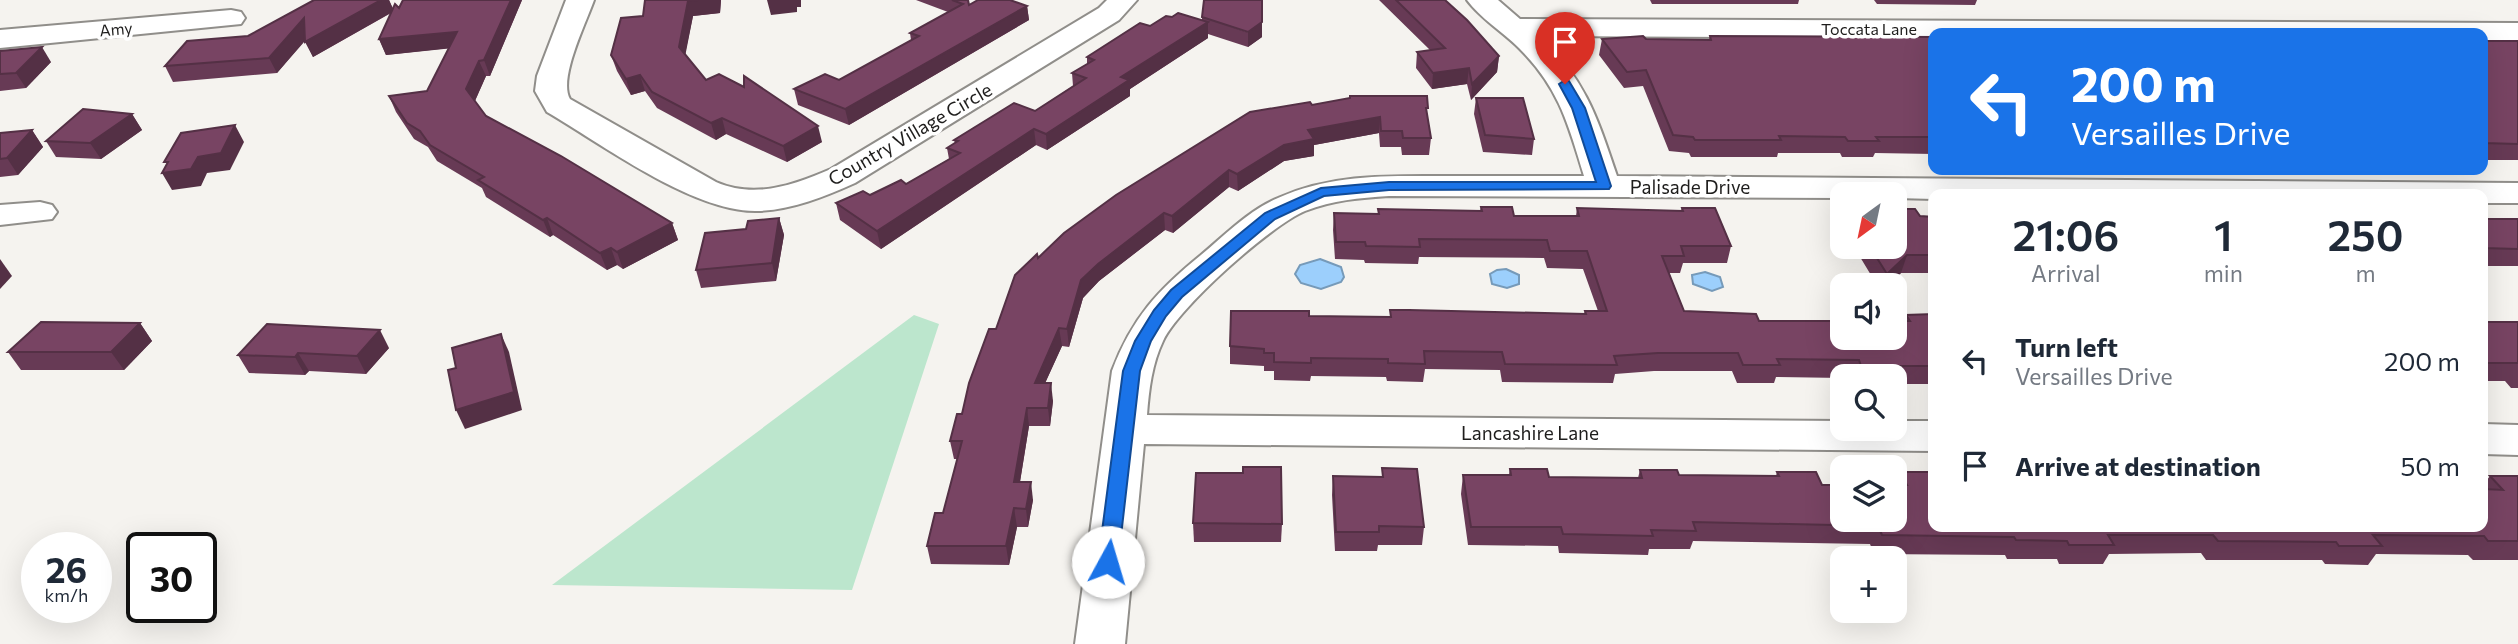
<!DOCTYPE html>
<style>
:root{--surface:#fff;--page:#f6f6f7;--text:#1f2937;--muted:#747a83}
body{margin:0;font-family:Commissioner,sans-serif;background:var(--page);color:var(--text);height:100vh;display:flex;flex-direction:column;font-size:26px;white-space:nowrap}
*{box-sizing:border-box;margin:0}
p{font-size:23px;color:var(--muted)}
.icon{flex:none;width:38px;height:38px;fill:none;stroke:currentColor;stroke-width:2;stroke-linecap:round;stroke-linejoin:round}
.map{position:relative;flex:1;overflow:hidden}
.panel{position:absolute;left:1928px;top:189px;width:560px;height:343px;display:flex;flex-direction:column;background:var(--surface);border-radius:14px;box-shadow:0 7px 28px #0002}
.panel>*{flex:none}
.banner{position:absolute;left:1928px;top:28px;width:560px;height:147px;border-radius:14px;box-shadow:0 7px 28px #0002;background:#1a73e8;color:#fff;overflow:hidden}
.needle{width:46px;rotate:213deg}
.buttons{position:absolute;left:1830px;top:182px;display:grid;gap:14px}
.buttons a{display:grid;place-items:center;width:77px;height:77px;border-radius:14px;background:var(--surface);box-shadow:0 7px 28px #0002;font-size:35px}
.speed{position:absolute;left:21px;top:532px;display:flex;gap:14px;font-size:35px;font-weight:700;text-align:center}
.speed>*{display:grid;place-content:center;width:91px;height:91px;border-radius:50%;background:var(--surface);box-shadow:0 7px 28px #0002;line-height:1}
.speed small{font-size:18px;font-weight:400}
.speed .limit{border:4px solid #111;border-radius:10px;background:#fff;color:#111}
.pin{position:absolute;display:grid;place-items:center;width:60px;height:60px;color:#fff;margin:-72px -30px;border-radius:50% 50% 50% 0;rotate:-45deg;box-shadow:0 0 7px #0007}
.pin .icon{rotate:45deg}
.me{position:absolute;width:77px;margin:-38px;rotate:6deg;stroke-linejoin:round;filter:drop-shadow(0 0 5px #0008)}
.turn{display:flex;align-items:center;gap:24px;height:147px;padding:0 28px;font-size:32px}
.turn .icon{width:91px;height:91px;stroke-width:2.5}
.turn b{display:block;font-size:49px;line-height:60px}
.eta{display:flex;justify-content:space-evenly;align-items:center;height:119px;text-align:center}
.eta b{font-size:42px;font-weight:600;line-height:49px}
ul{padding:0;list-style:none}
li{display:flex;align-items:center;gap:21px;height:105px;padding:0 28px}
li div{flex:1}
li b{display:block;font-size:26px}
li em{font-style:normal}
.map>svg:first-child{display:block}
.green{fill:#bce6cd}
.water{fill:#9ccffc;stroke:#769ab9;stroke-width:2}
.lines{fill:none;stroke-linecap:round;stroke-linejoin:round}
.minor-casing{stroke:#908e8a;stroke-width:4}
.minor{fill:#fff;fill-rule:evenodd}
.wall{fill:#673a55}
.shaded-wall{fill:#543045}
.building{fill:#784463;stroke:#543045;stroke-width:2}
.route{fill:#1a73e8;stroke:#114b97;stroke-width:2}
.labels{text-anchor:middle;stroke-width:7;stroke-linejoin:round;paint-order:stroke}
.far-street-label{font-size:16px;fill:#1e1d1c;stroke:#fff}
.street-label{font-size:19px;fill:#1e1d1c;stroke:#fff}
</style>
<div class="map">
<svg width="2518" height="644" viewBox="0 0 2518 644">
<rect width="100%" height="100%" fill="#f5f3ef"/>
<!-- green -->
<polygon class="green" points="914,315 939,324 852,590 552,585"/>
<!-- water -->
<g class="water">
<polygon points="1320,259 1341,267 1344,277 1341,282 1321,289 1301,283 1295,274 1300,265"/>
<polygon points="1506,269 1519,275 1519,284 1507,288 1492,284 1490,274 1497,270"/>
<polygon points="1705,272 1720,277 1723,287 1712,291 1693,284 1692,275"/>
</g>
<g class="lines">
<!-- minor casing -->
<g class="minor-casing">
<g id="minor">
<path d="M566,0H594C586,23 558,79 570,99L716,182C755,199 794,185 831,169L1099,8L1107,0H1137L1119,20L855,183C824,197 791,210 758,211C694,213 602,144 547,112L535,91L537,76Z"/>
<path d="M1467,0H1498L1520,19L2518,23V41L2483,40V33H1934V38L1539,36C1586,80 1597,117 1617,176L2518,183V203H2483V194H1934V199L1895,198V194H1843V198L1389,196C1358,198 1334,200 1305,211C1271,225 1178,308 1163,341C1152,364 1149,389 1147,415L1843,421V429H1895V421H1934V451L1144,444L1125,644H1075L1112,371C1132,318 1158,290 1201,255C1225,235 1249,210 1278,198C1333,173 1391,176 1450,176C1495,176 1539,176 1584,176C1568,123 1559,88 1519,48C1503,32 1480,18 1467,0Z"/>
<polygon points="231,10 241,12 245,18 241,24 0,48 0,30"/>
<polygon points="40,202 52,205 57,212 52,219 0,225 0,205"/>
<polygon points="2483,424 2518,425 2518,455 2483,454"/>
</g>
</g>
<!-- minor -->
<use href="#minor" class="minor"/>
</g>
<!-- wall -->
<g class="wall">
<polygon points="389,0 393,9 522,0 490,76 486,76 475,101 486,116 672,223 678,240 623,269 617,265 607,270 553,235 550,237 486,197 482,188 437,161 428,147 414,139 396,112 389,96 427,91 449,48 386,55 379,39 391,13 313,57 305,40 277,73 173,82 165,66 248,36"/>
<polygon points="645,0 721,0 720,13 693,16 685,54 706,80 822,142 787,162 726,134 716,140 657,108 645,91 631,95 617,71 611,55 643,16"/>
<polygon points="916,0 968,0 969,5 1027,6 1029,20 849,125 798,105 794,89 839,80 911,40 910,33 948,12"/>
<polygon points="1379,0 1445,0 1499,56 1497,72 1471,100 1467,84 1432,89 1416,68 1417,52 1430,50"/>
<polygon points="1650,0 1799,0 1798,4 1652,4"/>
<polygon points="1874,0 1977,0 1975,5 1877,4"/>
<polygon points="1172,17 1202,21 1202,17 1262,37 1248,47 1208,34 1208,38 1130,89 1130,96 1047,150 1036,145 881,249 840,220 836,203 870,195 906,184 949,159 947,148 955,143 954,140 1035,111 1073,86 1072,73 1087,64 1087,57 1150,26"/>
<polygon points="1710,36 1934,37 1934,154 1875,153 1873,157 1842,157 1840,153 1778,153 1777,157 1691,157 1689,153 1669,151 1643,86 1624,88 1599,55 1602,39 1709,40"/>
<rect x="2483" y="41" width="35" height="119"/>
<polygon points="0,51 51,62 26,88 0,91"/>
<polygon points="1350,96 1427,118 1431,138 1429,155 1402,155 1401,147 1380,147 1379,133 1314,145 1314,156 1284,161 1238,191 1229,187 1173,233 1165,230 1099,281 1083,298 1069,347 1062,346 1045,383 1053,401 1050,426 1029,426 1020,482 1033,500 1028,527 1017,527 1009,565 931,564 927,546 943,513 957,459 954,459 950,441 996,329 1038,258 1312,105 1350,98"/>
<polygon points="1476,98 1534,139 1532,155 1483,152 1474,114"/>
<polygon points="132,114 142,130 101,159 56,157 46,141"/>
<polygon points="32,130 43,147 18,175 0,177 0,133"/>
<polygon points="1481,207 1514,216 1576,216 1577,208 1681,211 1682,208 1731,246 1727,263 1683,263 1680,273 1669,273 1684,311 1759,321 1904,321 1906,315 1934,314 1934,384 1895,384 1895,376 1843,376 1843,378 1776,377 1774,383 1737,383 1732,371 1654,371 1615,374 1613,383 1502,382 1500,370 1425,369 1423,382 1387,381 1386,377 1311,376 1310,381 1274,380 1274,371 1264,371 1264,366 1230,364 1230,346 1309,316 1390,317 1390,310 1584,314 1585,311 1598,311 1583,269 1547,268 1544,258 1419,257 1418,264 1365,263 1364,260 1335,259 1333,230 1334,213 1378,214 1378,209 1480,211"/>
<polygon points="1920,216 1934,217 1934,273 1901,273 1887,285 1877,285 1854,247 1895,247"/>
<polygon points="779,218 784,235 776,281 701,288 696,270 746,229"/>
<rect x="2483" y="219" width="35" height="47"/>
<polygon points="2483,322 2518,322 2518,388 2511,388 2505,381 2483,381"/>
<polygon points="140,323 152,341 124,370 21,370 8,352"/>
<polygon points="389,348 366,374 309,371 305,375 249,373 238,355"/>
<polygon points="1382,468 1424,527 1422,545 1378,545 1377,551 1335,551 1332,495 1333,476 1382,477"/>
<polygon points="1510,469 1549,477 1638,478 1640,470 1679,475 1776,476 1777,472 1822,485 1895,520 1895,484 1900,472 1934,527 2483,527 2483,485 2490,476 2518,476 2518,560 2473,560 2468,555 2376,554 2368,565 2325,564 2322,560 2206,560 2201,553 2109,554 2103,564 2059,564 2057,559 2007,559 2005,555 1874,554 1870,544 1693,541 1690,549 1649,549 1648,555 1559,553 1558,546 1468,545 1461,494 1463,475 1509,475"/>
<polygon points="1243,473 1282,524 1281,542 1194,542 1193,523"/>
</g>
<!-- shaded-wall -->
<g class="shaded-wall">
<polygon points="381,0 389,0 394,11 313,57 305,42"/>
<polygon points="511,0 522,0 490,76 484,60"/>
<polygon points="698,0 721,0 720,13 693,16 684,62 679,47 688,1"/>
<polygon points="767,0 801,0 801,7 797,7 797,12 771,15"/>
<polygon points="1027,6 1029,20 849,125 845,109"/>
<polygon points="304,18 311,34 277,73 269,58"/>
<polygon points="1208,22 1208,38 1130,89 1130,96 1047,150 1046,134 1121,77"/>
<polygon points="1262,22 1262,37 1248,47 1248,32"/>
<polygon points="457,32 463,47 386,55 379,39"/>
<polygon points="42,47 51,62 26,88 16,73"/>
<polygon points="1499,56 1497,72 1471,100 1472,84"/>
<polygon points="479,61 486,76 473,105 466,89"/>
<polygon points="1469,68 1467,84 1432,89 1433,73"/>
<polygon points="640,75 645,91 631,95 626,79"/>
<polygon points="132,114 142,130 101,159 90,143"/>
<polygon points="1380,117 1379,133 1314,145 1314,156 1284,161 1238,191 1237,174 1308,130"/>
<polygon points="722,118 726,134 716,140 711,123"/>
<polygon points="235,125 244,142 230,170 207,173 201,186 172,190 162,173"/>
<polygon points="818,126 822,142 787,162 783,146"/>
<polygon points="1034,129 1036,145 881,249 877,231"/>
<polygon points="32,130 43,147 18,175 7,158"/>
<polygon points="1229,170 1229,187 1173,233 1172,216"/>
<polygon points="1164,213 1165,230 1099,281 1083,298 1069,347 1067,329 1081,280 1098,264"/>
<polygon points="547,218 553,235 550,237 543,220"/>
<polygon points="779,218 784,235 776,281 772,263"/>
<polygon points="672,223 678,240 623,269 617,252"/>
<polygon points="611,248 617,265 607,270 600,253"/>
<polygon points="1907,255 1901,273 1887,285 1883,285 1887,274"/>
<polygon points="0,259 12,276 0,289"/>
<polygon points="140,323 152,341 124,370 111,352"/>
<polygon points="1059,328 1062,346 1037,401 1035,383"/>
<polygon points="380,330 389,348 366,374 357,356"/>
<polygon points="501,334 509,352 522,410 465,429 456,410"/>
<polygon points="298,353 309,371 305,375 295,357"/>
<polygon points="1051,383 1053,401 1050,426 1048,408"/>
<polygon points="1027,408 1029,426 1017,500 1014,482"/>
<polygon points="1031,482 1033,500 1028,527 1026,509"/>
<polygon points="1014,508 1017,527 1009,565 1006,546"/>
</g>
<!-- building -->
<g class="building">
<polygon points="314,0 381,0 305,42 304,18 269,58 165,66 187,41 248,36"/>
<polygon points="403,0 511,0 484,60 479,61 466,89 486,116 561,156 672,223 617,252 611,248 600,253 547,218 543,220 478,180 484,177 430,145 420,131 407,123 389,96 427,91 457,32 379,39 395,4 399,8"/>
<polygon points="645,0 698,0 688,1 679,47 706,80 719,74 744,87 744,76 818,126 783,146 722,118 711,123 652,92 640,75 626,79 611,55 621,18 643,16"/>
<polygon points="952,0 968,0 969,5 978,0 1010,0 1027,6 845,109 794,89 825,74 839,80 919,36 910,33 963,4"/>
<polygon points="1204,0 1262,0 1262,22 1248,32 1202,17"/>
<polygon points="1396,0 1445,0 1467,20 1499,56 1472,84 1469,68 1433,73 1417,52 1445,48"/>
<polygon points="1178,13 1208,22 1121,77 1129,80 1046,134 1034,129 877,231 836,203 863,191 870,195 901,180 906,184 960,153 947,148 958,141 954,140 1014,103 1035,111 1086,78 1072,73 1094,60 1087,57 1140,23 1150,26 1166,16 1172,17"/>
<polygon points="1643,36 1646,39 1711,40 1710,36 1934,37 1934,137 1876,137 1879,141 1848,141 1845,137 1779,136 1781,140 1695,140 1693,137 1673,135 1646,70 1627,72 1602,39"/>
<polygon points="2483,41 2518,41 2518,144 2483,143"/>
<polygon points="42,47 16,73 0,74 0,51"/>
<polygon points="1350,96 1427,96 1428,108 1426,108 1431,138 1403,138 1402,131 1381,131 1380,117 1308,130 1314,139 1284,145 1237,174 1229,170 1172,216 1164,213 1098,264 1081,280 1067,329 1059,328 1035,383 1051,383 1048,408 1027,408 1014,482 1031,482 1026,509 1014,508 1006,546 927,546 935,513 943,513 962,441 950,441 957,414 962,414 969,383 989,329 996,329 1015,275 1037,254 1038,258 1064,233 1116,195 1250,112 1310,102 1312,105 1350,98"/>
<polygon points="1476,98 1523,98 1534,139 1485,135"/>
<polygon points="83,109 132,114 90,143 46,141"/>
<polygon points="235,125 221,153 198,157 191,169 162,173 168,162 164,162 181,133"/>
<polygon points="32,130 7,158 0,159 0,133"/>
<polygon points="1481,207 1512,207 1514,216 1579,216 1577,208 1683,211 1682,208 1715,208 1731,246 1681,246 1684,256 1662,256 1684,311 1756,314 1759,321 1843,321 1843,338 1895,338 1895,321 1910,321 1906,315 1934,314 1934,366 1861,366 1859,360 1777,359 1780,365 1743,365 1738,353 1658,353 1614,356 1617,365 1505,364 1502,352 1424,351 1425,364 1388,363 1388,359 1311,358 1311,363 1274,362 1274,353 1264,353 1264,349 1230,346 1231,311 1309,311 1309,316 1391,317 1390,310 1409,310 1586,314 1585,311 1607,311 1587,251 1550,251 1547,240 1419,239 1420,247 1366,246 1365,242 1336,242 1334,213 1379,214 1378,209 1482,211"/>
<polygon points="1895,209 1915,209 1920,216 1934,217 1934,255 1907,255 1887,274 1870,247 1895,247"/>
<polygon points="779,218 772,263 696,270 705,233 746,229 748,221"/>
<polygon points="2483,219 2518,219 2518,249 2483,248"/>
<polygon points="41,322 140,323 111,352 8,352"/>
<rect x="2483" y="322" width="35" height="41"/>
<polygon points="267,324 380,330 357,356 298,353 295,357 238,355"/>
<polygon points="501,334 514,392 456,410 448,370 456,368 452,348"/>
<polygon points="1243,467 1281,467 1282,524 1193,523 1196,473 1243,473"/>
<polygon points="1382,468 1417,469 1424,527 1379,526 1379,532 1336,532 1333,476 1383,477"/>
<polygon points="1510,469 1547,469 1549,477 1642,478 1640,470 1677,470 1679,475 1779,476 1777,472 1816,472 1822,485 1843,485 1843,520 1895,520 1895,485 1907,485 1900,472 1934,472 1934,527 2483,527 2483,489 2503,490 2490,476 2518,476 2518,541 2488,541 2484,536 2373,535 2382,546 2339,546 2336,542 2218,541 2213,535 2108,535 2114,545 2069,545 2067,541 2016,540 2014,537 1882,535 1878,526 1693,522 1696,531 1651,530 1653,536 1563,534 1561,527 1471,527 1463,475 1511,475"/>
</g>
<!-- route -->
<polygon class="route" points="1565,80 1569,81 1585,108 1611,186 1609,189 1389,190 1324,196 1275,219 1182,297 1166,316 1151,341 1140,371 1118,562 1115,568 1108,570 1101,568 1098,562 1123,371 1135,341 1154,310 1171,290 1265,213 1321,188 1389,182 1596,182 1572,108 1559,84"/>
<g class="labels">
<!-- far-street labels -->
<g class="far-street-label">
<text transform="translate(116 29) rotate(-5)" y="6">Amy</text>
<text x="1869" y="35">Toccata Lane</text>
</g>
<!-- street labels -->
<g class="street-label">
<text transform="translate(910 134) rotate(-30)" y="7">Country Village Circle</text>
<text x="1690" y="194">Palisade Drive</text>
<text x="1530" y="440">Lancashire Lane</text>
</g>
</g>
</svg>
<div class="buttons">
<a><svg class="needle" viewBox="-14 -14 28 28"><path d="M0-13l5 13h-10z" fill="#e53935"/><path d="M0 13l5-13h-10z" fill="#747a83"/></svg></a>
<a><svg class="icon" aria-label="sound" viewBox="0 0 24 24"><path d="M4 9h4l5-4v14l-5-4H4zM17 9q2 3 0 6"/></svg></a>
<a><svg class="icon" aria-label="search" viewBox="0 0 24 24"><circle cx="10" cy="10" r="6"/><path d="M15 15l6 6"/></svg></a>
<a><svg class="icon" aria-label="layers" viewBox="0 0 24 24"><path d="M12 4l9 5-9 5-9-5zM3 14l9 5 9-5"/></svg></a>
<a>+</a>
</div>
<div class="speed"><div>26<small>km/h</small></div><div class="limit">30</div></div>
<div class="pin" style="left:1565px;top:84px;background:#d93025"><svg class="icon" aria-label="arrive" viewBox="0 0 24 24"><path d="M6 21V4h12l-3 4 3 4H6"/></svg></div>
<svg class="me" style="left:1108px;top:562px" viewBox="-20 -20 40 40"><circle r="19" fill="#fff"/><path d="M0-13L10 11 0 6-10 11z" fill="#1a73e8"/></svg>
<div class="banner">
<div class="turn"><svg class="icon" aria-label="left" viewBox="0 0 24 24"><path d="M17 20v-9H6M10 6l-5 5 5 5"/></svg><div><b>200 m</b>Versailles Drive</div></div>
</div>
<section class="panel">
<div class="eta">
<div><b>21:06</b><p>Arrival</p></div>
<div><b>1</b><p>min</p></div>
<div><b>250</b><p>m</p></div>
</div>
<ul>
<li><svg class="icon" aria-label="left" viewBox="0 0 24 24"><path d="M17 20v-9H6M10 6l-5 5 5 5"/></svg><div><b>Turn left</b><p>Versailles Drive</p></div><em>200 m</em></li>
<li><svg class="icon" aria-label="arrive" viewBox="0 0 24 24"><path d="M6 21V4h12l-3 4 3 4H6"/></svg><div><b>Arrive at destination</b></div><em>50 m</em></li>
</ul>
</section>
</div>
